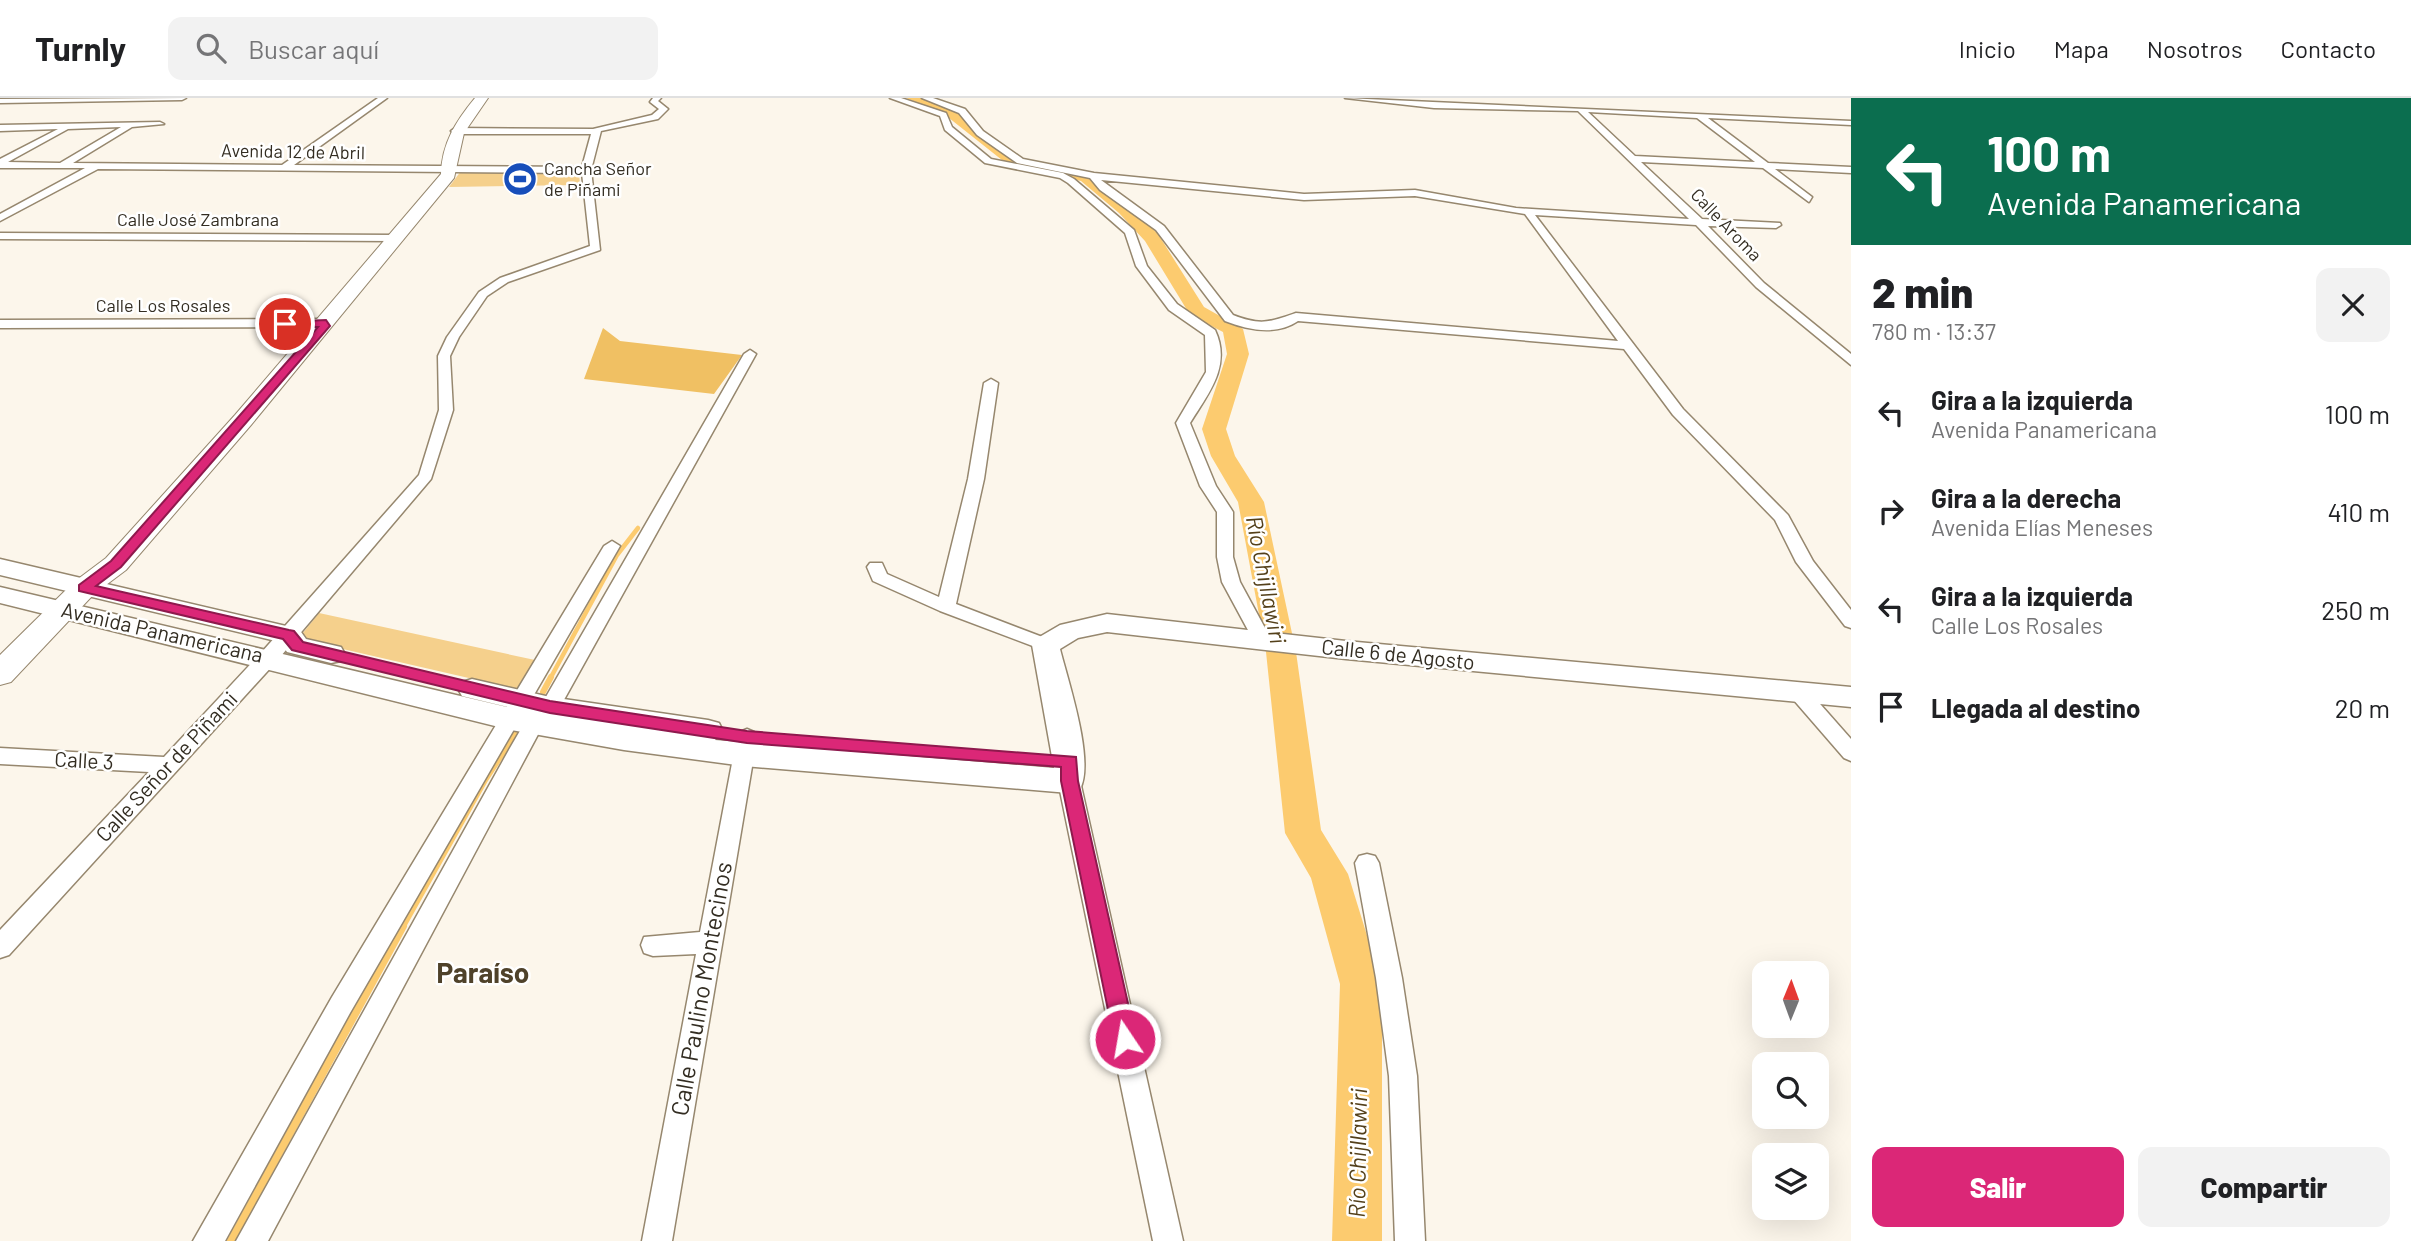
<!DOCTYPE html>
<html lang="es">
<meta charset="utf-8">
<style>
:root{--surface:#fff;--page:#f2f2f2;--text:#202124;--muted:#757577;--line:#e0e0e0;--accent:#db2777}
body{margin:0;font-family:Barlow,sans-serif;background:var(--page);color:var(--text);height:100vh;display:flex;flex-direction:column;font-size:26px;white-space:nowrap}
*{box-sizing:border-box;margin:0}
p{font-size:23px;color:var(--muted)}
.icon{flex:none;width:38px;height:38px;fill:none;stroke:currentColor;stroke-width:2;stroke-linecap:round;stroke-linejoin:round}
.map{position:relative;flex:1;overflow:hidden}
.side{display:flex;flex-direction:column;background:var(--surface);width:560px}
.side>*{flex:none}
.hud{background:#0b6e4f;color:#fff;overflow:hidden}
.needle{width:46px;rotate:1deg}
.fabs{position:absolute;left:1752px;top:863px;display:grid;gap:14px}
.fabs a{display:grid;place-items:center;width:77px;height:77px;border-radius:14px;background:var(--surface);box-shadow:0 7px 28px #0002;font-size:35px}
.pin{position:absolute;display:grid;place-items:center;width:60px;height:60px;color:#fff;margin:-30px;border:4px solid #fff;border-radius:50%;box-shadow:0 2px 7px #0007}
.me{position:absolute;width:77px;margin:-38px;rotate:348deg;stroke-linejoin:round;filter:drop-shadow(0 0 5px #0008)}
.turn{display:flex;align-items:center;gap:24px;height:147px;padding:0 21px;font-size:32px}
.turn .icon{width:91px;height:91px;stroke-width:2.5}
.turn b{display:block;font-size:49px;line-height:60px}
.round{display:grid;place-items:center;flex:none;width:74px;height:74px;border-radius:14px;background:var(--page)}
.headline{display:flex;align-items:center;justify-content:space-between;height:119px;padding:0 21px}
h1{font-size:42px;font-weight:800;line-height:52px}
.cta{display:flex;gap:14px;margin-top:auto;padding:14px 21px}
.cta a{flex:1;height:80px;border-radius:14px;background:var(--accent);color:#fff;font-size:28px;font-weight:800;line-height:80px;text-align:center}
.cta a+a{background:var(--page);color:var(--text)}
ul{padding:0;list-style:none}
li{display:flex;align-items:center;gap:21px;height:98px;padding:0 21px}
li div{flex:1}
li b{display:block;font-size:26px}
li em{font-style:normal}
header{display:flex;align-items:center;gap:42px;box-sizing:border-box;height:98px;padding:0 35px;background:var(--surface);border-bottom:2px solid var(--line)}
header strong{font-size:33px}
nav{display:flex;gap:38px;margin-inline-start:auto;font-size:24px}
.search{width:490px;height:63px;background:var(--page);display:flex;align-items:center;gap:18px;box-sizing:border-box;padding:0 24px;border-radius:14px;color:var(--muted);font-size:26px}
main{display:flex;flex:1;min-height:0}
.map>svg:first-child{display:block}
.green{fill:#f5d08c}
.forest{fill:#f0c063}
.lines{fill:none;stroke-linecap:round;stroke-linejoin:round}
.stream-far2{stroke:#fccb6f;stroke-width:4.5}
.stream-far1{stroke:#fccb6f;stroke-width:6}
.stream{stroke:#fccb6f;stroke-width:8}
.river{fill:#fccb6f;fill-rule:evenodd}
.street-casing{stroke:#96876e;stroke-width:3}
.secondary-casing{stroke:#96876e;stroke-width:3}
.primary-casing{stroke:#96876e;stroke-width:2}
.street{fill:#fff;fill-rule:evenodd}
.secondary{fill:#fff;fill-rule:evenodd}
.primary{fill:#fff;fill-rule:evenodd}
.route{fill:#db2777;stroke:#8e194d;stroke-width:2}
.labels{text-anchor:middle;stroke-width:5;stroke-linejoin:round;paint-order:stroke}
.far-street-label{font-size:18px;fill:#332d22;stroke:#fff}
.far-poi-label{font-size:18px;fill:#332d22;stroke:#fff;text-anchor:start}
.street-label{font-size:21px;fill:#332d22;stroke:#fff}
.water-label{font-size:23px;font-style:italic;fill:#54401a;stroke:#fff}
.near-street-label{font-size:24px;fill:#332d22;stroke:#fff}
.near-neighbourhood-label{font-size:28px;font-weight:bold;fill:#4f422a;stroke:#fff}
</style>
<header>
<strong>Turnly</strong>
<div class="search"><svg class="icon" aria-label="search" viewBox="0 0 24 24"><circle cx="10" cy="10" r="6"/><path d="M15 15l6 6"/></svg>Buscar aquí</div>
<nav><a>Inicio</a><a>Mapa</a><a>Nosotros</a><a>Contacto</a></nav>
</header>
<main>
<div class="map">
<svg width="1851" height="1143" viewBox="0 0 1851 1143">
<rect width="100%" height="100%" fill="#fcf6eb"/>
<!-- green -->
<g class="green">
<polygon points="461,73 579,74 580,87 449,89"/>
<polygon points="319,515 535,562 517,591 308,543 302,536"/>
</g>
<!-- forest -->
<polygon class="forest" points="603,230 620,243 742,257 714,296 584,281"/>
<g class="lines">
<!-- stream-far2 -->
<polyline class="stream-far2" points="550,581 617,457 638,430"/>
<!-- stream-far1 -->
<g class="stream-far1">
<polyline points="543,594 551,579"/>
<polyline points="402,830 485,682 518,632"/>
</g>
<!-- stream -->
<polyline class="stream" points="231,1143 403,828"/>
<!-- river -->
<polygon class="river" points="906,0 924,0 954,10 1017,60 1091,77 1131,109 1158,136 1204,209 1243,231 1249,256 1226,331 1235,358 1264,404 1296,554 1321,732 1348,776 1382,886 1382,1143 1332,1143 1340,886 1311,780 1285,735 1266,554 1238,404 1211,358 1202,331 1227,256 1223,234 1190,217 1145,143 1119,115 1081,83 1007,66 944,16"/>
<!-- street casing -->
<g class="street-casing">
<g id="street">
<polygon points="186,0 182,2 0,5 0,1"/>
<path d="M378,0H387L294,67L582,69L591,36H455L451,33L455,30L593,31L652,17L659,11L650,4L653,0H661L658,3L668,11L658,21L601,33L591,72L600,152L508,184L487,198L459,239L450,258L453,312L431,381L275,565L9,857L0,860V832L149,674L0,666V650L164,659L261,555L419,377L439,312L438,258L447,239L479,194L500,180L590,148L582,75L98,71L0,123V116L85,70H0V61L58,31L0,33V27L160,24L164,26L132,29L73,65L282,67ZM121,29L60,65L8,64L68,31Z"/>
<path d="M890,0H901L946,15L952,29L991,61L1063,75L1074,81L1134,132L1147,168L1177,206L1215,232C1232,268 1208,296 1190,325L1216,388L1233,414V459L1240,484L1272,543L1270,547H1256L1222,484L1217,459V414L1200,388L1176,325L1206,274L1205,237L1169,212L1136,168L1125,135L1068,85L1060,80L985,65L945,32L940,18Z"/>
<path d="M922,0H933L965,11L983,33L1023,61L1094,75L1304,96L1415,92L1516,110L1689,121L1578,13L1434,10L1345,0L1851,23V27L1708,20L1768,65L1851,69V75L1775,71L1812,99L1809,104L1763,70L1641,64L1702,121L1780,125L1781,127L1776,130L1708,128L1764,185L1851,256V267L1756,189L1696,127L1535,117L1683,311L1788,417L1813,463L1851,512V530L1845,528L1796,464L1775,422L1673,317L1624,251L1298,223C1276,238 1248,232 1225,223L1156,132L1100,92L1090,80L1017,65L977,37L959,15ZM1588,14L1697,20L1755,64L1635,58ZM1101,82L1304,102L1415,98L1525,116L1618,243L1296,215C1270,224 1261,228 1233,217L1164,128Z"/>
<polygon points="0,135 396,137 401,140 396,143 0,141"/>
<polygon points="0,222 326,221 332,225 326,229 0,230"/>
<polygon points="750,252 756,256 560,609 542,629 527,657 268,1143 236,1143 510,650 528,619 543,604 744,256"/>
<polygon points="991,281 998,285 984,381 956,506 1053,543 1055,547 1046,553 940,513 873,483 867,469 870,465 882,465 887,476 939,499 968,381 984,285"/>
<polygon points="612,443 620,448 350,915 225,1143 193,1143 332,899 604,448"/>
<polygon points="1799,588 1806,590 1851,641 1851,663 1844,660 1792,600 1789,595"/>
<polygon points="747,631 754,634 757,639 672,1143 642,1143 696,856 653,858 644,855 641,847 644,839 700,834 737,639 740,634"/>
<polygon points="1069,675 1077,677 1080,683 1183,1143 1153,1143 1058,683 1061,677"/>
<polygon points="1367,756 1375,758 1379,765 1402,880 1417,978 1425,1143 1395,1143 1389,978 1376,880 1355,765 1359,758"/>
</g>
</g>
<!-- secondary casing -->
<g class="secondary-casing">
<g id="secondary">
<polygon points="0,461 299,531 306,541 341,549 345,556 341,563 331,565 287,554 280,544 0,477"/>
<path d="M0,489L511,610L516,611L462,598L458,591L462,584L472,581L550,599L708,622L719,625L723,633L715,642L1054,670L1032,547L1036,541L1060,527L1107,516L1346,543L1851,589V609L1346,561L1107,534L1078,540L1060,551C1068,583 1095,663 1080,691L1069,695L744,668L624,652L511,632L0,505Z"/>
</g>
</g>
<!-- primary casing -->
<g class="primary-casing">
<path id="primary" d="M475,0H488L464,35L454,80L251,327L126,472L94,496L11,584L0,587V557L74,484L106,460L235,317L441,76C442,45 456,23 475,0Z"/>
</g>
<!-- street -->
<use href="#street" class="street"/>
<!-- secondary -->
<use href="#secondary" class="secondary"/>
<!-- primary -->
<use href="#primary" class="primary"/>
</g>
<!-- route -->
<polygon class="route" points="326,222 330,228 121,469 96,488 289,532 294,533 303,544 550,603 747,633 1076,659 1078,683 1136,941 1133,948 1125,951 1117,948 1114,941 1061,683 1061,669 747,645 550,615 292,552 283,541 79,493 79,487 111,463 318,229 285,229 282,224"/>
<!-- icons -->
<defs>
<g id="stadium-disc" transform="scale(1.75)"><circle r="9.5" fill="#174eba" stroke="#fff"/><path d="M0-5a6.5 5 0 1 0 0 10a6.5 5 0 1 0 0-10ZM-3.5-1.8h7v3.6h-7Z" fill="#fff"/></g>
</defs>
<g fill-rule="evenodd">
<use href="#stadium-disc" x="520" y="81"/>
</g>
<g class="labels">
<!-- far-street labels -->
<g class="far-street-label">
<text transform="translate(293 54) rotate(1)" y="6">Avenida 12 de Abril</text>
<text x="198" y="128">Calle José Zambrana</text>
<text transform="translate(1726 127) rotate(46)" y="6">Calle Aroma</text>
<text x="163" y="214">Calle Los Rosales</text>
</g>
<!-- far-poi labels -->
<g class="far-poi-label">
<text x="544" y="77">Cancha Señor<tspan x="544" dy="21">de Piñami</tspan></text>
</g>
<!-- street labels -->
<g class="street-label">
<text transform="translate(162 535) rotate(13)" y="7">Avenida Panamericana</text>
<text transform="translate(1398 557) rotate(6)" y="7">Calle 6 de Agosto</text>
<text transform="translate(84 663) rotate(3)" y="7">Calle 3</text>
<text transform="translate(167 669) rotate(-47)" y="7">Calle Señor de Piñami</text>
</g>
<!-- water labels -->
<g class="water-label">
<text transform="translate(1266 482) rotate(79)" y="8">Río Chijllawiri</text>
<text transform="translate(1358 1055) rotate(-89)" y="8">Río Chijllawiri</text>
</g>
<!-- near-street labels -->
<g class="near-street-label">
<text transform="translate(702 891) rotate(-80)" y="8">Calle Paulino Montecinos</text>
</g>
<!-- near-neighbourhood labels -->
<g class="near-neighbourhood-label">
<text x="483" y="885">Paraíso</text>
</g>
</g>
</svg>
<div class="fabs">
<a><svg class="needle" viewBox="-14 -14 28 28"><path d="M0-13l5 13h-10z" fill="#e53935"/><path d="M0 13l5-13h-10z" fill="#757577"/></svg></a>
<a><svg class="icon" aria-label="search" viewBox="0 0 24 24"><circle cx="10" cy="10" r="6"/><path d="M15 15l6 6"/></svg></a>
<a><svg class="icon" aria-label="layers" viewBox="0 0 24 24"><path d="M12 4l9 5-9 5-9-5zM3 14l9 5 9-5"/></svg></a>
</div>
<div class="pin" style="left:285px;top:226px;background:#d93025"><svg class="icon" aria-label="arrive" viewBox="0 0 24 24"><path d="M6 21V4h12l-3 4 3 4H6"/></svg></div>
<svg class="me" style="left:1125px;top:941px" viewBox="-20 -20 40 40"><circle r="17" fill="#db2777" stroke="#fff" stroke-width="3"/><path d="M0-11L8 9 0 5-8 9z" fill="#fff"/></svg>
</div>
<section class="side">
<div class="hud">
<div class="turn"><svg class="icon" aria-label="left" viewBox="0 0 24 24"><path d="M17 20v-9H6M10 6l-5 5 5 5"/></svg><div><b>100 m</b>Avenida Panamericana</div></div>
</div>
<div class="headline"><div><h1>2 min</h1><p>780 m · 13:37</p></div><a class="round"><svg class="icon" aria-label="close" viewBox="0 0 24 24"><path d="M6 6l12 12M18 6L6 18"/></svg></a></div>
<ul>
<li><svg class="icon" aria-label="left" viewBox="0 0 24 24"><path d="M17 20v-9H6M10 6l-5 5 5 5"/></svg><div><b>Gira a la izquierda</b><p>Avenida Panamericana</p></div><em>100 m</em></li>
<li><svg class="icon" aria-label="right" viewBox="0 0 24 24"><path d="M7 20v-9h11M14 6l5 5-5 5"/></svg><div><b>Gira a la derecha</b><p>Avenida Elías Meneses</p></div><em>410 m</em></li>
<li><svg class="icon" aria-label="left" viewBox="0 0 24 24"><path d="M17 20v-9H6M10 6l-5 5 5 5"/></svg><div><b>Gira a la izquierda</b><p>Calle Los Rosales</p></div><em>250 m</em></li>
<li><svg class="icon" aria-label="arrive" viewBox="0 0 24 24"><path d="M6 21V4h12l-3 4 3 4H6"/></svg><div><b>Llegada al destino</b></div><em>20 m</em></li>
</ul>
<div class="cta"><a>Salir</a><a>Compartir</a></div>
</section>
</main>
